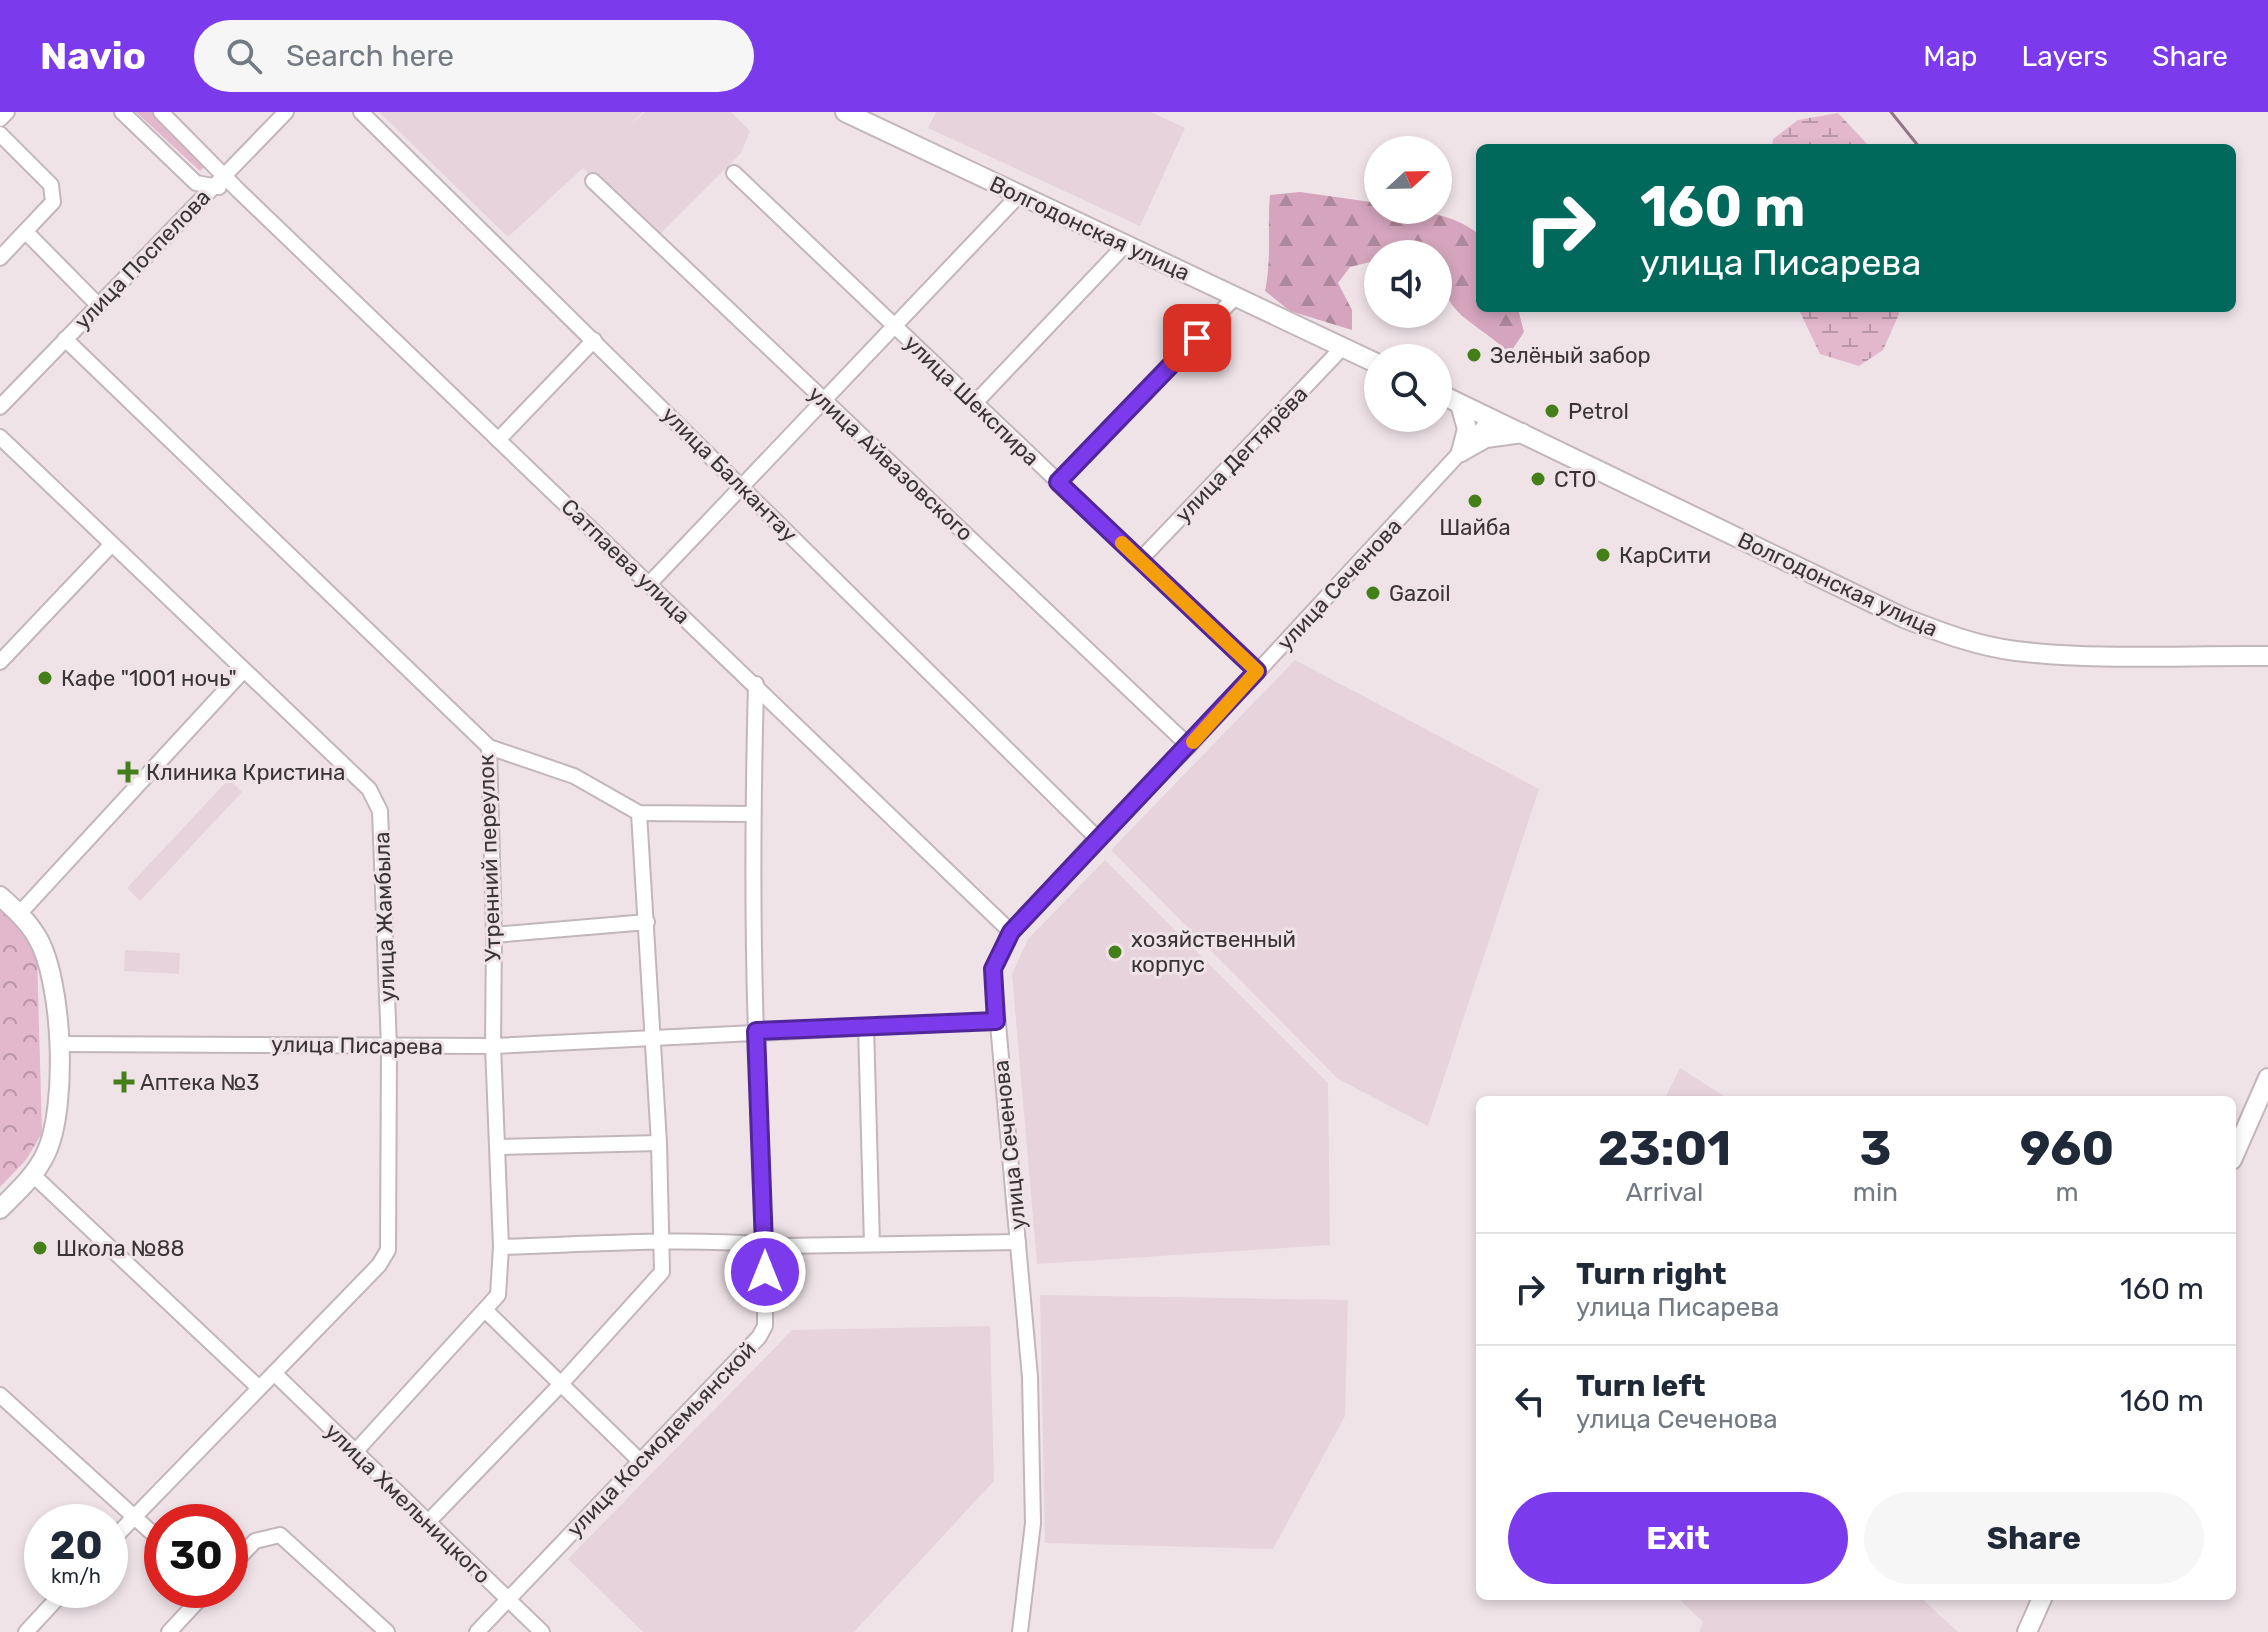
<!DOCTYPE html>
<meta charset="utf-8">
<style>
:root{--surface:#fff;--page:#f6f6f7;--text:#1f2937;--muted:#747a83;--line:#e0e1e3;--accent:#7c3aed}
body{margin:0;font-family:Rubik,sans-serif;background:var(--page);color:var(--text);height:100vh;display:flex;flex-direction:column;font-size:30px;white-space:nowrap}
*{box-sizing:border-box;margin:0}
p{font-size:26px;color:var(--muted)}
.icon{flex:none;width:44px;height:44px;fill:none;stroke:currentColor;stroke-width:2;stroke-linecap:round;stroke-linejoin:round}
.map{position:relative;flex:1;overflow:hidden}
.drawer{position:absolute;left:1476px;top:984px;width:760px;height:504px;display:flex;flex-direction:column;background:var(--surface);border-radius:12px;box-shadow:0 4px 12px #0003}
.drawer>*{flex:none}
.banner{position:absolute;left:1476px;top:32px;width:760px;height:168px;border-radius:12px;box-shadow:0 4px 12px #0003;background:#00695c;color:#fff;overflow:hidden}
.needle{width:52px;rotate:68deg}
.tools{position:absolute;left:1364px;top:24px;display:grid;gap:16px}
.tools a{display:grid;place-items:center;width:88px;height:88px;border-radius:50%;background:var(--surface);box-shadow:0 4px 12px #0003;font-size:40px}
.speed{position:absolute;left:24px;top:1392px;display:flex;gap:16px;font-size:40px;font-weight:700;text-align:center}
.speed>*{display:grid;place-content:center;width:104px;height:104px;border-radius:50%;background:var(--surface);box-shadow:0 4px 12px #0003;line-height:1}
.speed small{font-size:20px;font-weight:400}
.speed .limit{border:12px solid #d22;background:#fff;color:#111}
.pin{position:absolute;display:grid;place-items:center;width:68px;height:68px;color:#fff;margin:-34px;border-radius:16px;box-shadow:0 4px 12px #0006}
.me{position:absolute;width:88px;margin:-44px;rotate:0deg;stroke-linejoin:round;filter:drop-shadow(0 0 6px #0008)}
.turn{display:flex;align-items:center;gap:28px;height:168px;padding:0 32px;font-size:36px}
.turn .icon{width:104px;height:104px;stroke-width:2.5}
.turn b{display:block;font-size:56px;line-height:68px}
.eta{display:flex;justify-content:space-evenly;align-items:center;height:136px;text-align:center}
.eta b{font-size:48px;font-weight:700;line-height:56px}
.primary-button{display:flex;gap:16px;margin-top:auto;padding:16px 32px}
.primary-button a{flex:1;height:92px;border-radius:48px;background:var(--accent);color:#fff;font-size:32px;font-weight:700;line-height:92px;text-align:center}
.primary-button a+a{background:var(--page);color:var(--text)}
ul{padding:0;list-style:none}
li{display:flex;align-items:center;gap:24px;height:112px;padding:0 32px;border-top:2px solid var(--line)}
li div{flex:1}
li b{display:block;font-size:30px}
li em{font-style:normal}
header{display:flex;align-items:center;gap:48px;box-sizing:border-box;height:112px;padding:0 40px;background:var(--accent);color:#fff}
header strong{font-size:38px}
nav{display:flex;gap:44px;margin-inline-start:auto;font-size:28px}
.search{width:560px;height:72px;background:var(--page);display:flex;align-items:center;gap:20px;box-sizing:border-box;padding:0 28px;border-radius:44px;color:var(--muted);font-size:30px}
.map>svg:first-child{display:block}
.built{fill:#e7d3dc}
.forest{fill:url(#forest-firs)}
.wetland{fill:url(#wetland-marsh)}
.park{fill:url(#park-crowns)}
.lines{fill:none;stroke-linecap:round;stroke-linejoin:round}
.stream{stroke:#957585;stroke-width:3}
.minor-casing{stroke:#c2b6bc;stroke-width:18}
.major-casing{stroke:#c2b6bc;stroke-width:22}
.minor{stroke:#fff;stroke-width:14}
.major{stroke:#fff;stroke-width:18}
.route-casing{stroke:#51269a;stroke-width:20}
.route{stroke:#7c3aed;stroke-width:14}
.slow{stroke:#f59e0b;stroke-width:14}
.poi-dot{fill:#447f1a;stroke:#efe3e8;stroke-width:3}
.labels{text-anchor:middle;stroke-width:6;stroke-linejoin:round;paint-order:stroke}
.street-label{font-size:22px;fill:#393537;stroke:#efe3e8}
.poi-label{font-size:22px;fill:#393537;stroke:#efe3e8;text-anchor:start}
</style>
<header>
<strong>Navio</strong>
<div class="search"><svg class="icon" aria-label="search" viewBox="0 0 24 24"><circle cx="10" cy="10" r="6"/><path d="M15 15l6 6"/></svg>Search here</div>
<nav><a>Map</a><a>Layers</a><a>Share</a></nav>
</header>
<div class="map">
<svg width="2268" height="1520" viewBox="0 0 2268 1520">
<defs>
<pattern id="forest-firs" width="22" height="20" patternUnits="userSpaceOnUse" patternTransform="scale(2)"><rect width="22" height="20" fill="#d4a5bc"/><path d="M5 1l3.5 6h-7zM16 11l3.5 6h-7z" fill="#ad879a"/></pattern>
<pattern id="wetland-marsh" width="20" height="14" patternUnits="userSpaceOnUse" patternTransform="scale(2)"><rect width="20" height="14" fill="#e3b7cc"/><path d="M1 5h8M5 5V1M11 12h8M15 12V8" fill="none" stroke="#b996a6"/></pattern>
<pattern id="park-crowns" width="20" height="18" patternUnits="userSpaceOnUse" patternTransform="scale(2)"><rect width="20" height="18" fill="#e3b7cc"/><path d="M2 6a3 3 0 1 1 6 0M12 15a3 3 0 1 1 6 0" fill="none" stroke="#b996a6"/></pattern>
</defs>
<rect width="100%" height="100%" fill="#efe3e8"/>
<!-- built -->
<g class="built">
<polygon points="379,0 643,0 628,15 645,0 731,0 750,19 741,41 656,126 583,56 508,125"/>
<polygon points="936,0 1151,0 1185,16 1140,114 928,16"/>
<polygon points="1295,548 1539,677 1428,1014 1338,967 1111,738"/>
<polygon points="229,667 242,680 140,789 127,776"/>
<polygon points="1105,748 1328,971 1330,1133 1037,1152 1012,862 1028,827"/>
<polygon points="125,838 180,841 179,862 124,859"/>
<polygon points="1680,956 1730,988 1664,988"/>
<polygon points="1040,1183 1348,1188 1345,1304 1273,1437 1045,1431"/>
<polygon points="990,1214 994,1369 854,1520 643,1520 568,1447 792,1218"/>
<polygon points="1676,1484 1919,1484 1958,1520 1699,1520 1703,1510"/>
</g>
<!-- forest -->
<path class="forest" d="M1300,80L1378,91V98C1415,98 1450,99 1480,123V196L1518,197L1524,220L1510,241C1471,206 1438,202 1438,142H1378V148L1350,155L1338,171L1352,198V218L1290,199L1265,179C1272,147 1267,115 1270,83Z"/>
<!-- wetland -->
<g class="wetland">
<polygon points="1838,1 1871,36 1772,36 1773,27 1798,8"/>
<polygon points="1798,196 1899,196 1899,202 1883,238 1859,254 1820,242"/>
</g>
<!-- park -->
<g class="park">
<polygon points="136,0 164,0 213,45 200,59"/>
<polygon points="0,797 20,816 37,843 42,1021 26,1048 0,1075"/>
</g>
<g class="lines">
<!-- stream -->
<polyline class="stream" points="1891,0 1920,36"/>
<!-- minor casing -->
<g class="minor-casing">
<g id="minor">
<polyline points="122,0 196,71 219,75"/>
<polyline points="161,0 239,79 1011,820"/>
<polyline points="361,0 1097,726"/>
<polyline points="0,7 7,0"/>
<polyline points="0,22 51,73 53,90 0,146"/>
<polyline points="734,61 1257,559"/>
<polyline points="593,69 1189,634"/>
<polyline points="26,120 98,193"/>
<polyline points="65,227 489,635 494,823 493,934 501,1135 498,1183 355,1340"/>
<polyline points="975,291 1125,133"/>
<polyline points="0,295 286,0"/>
<polyline points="0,325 369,677 380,699 389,935 388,1138 379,1153 110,1430"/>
<polyline points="498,328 594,228"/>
<polyline points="1058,370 1236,184"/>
<polyline points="1140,448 1342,236"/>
<polyline points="650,471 1019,83"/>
<polyline points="0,550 111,433"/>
<polyline points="489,635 574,664 639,701 753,702"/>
<polyline points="19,802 243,559"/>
<polyline points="494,823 647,810"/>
<polyline points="866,914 872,1132"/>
<polyline points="59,932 493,934 996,909"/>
<polyline points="499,1035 659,1031"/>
<polyline points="33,1063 258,1275"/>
<path d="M501,1135C595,1132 690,1125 783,1134L1018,1130"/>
<polyline points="485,1198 640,1349"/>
<polyline points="274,1261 542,1520"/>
<polyline points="0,1283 162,1430"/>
<polyline points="429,1409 560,1273 662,1160 659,1031 639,701"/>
<polyline points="230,1455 255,1429 280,1423 387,1520"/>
<polyline points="26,1520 65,1478"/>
<polyline points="169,1520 208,1478"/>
<path d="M477,1520L759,1225L765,1214C766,1116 759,1019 756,921C752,805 753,688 756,572"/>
<polyline points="1020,1520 1033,1411 1030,1265 993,857 1011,820 1097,726 1189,634 1491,307"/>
</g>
</g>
<!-- major casing -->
<g class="major-casing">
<g id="major">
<polyline points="845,0 1378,252"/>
<path d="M1438,281L1904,506C1940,520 1976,534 2016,539C2099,549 2185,543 2268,544"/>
<polyline points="1460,292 1467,317 1461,340"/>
<polyline points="1461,340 1486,326 1522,321"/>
<path d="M0,784C13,796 28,809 37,825C63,868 68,995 46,1041C36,1063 17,1080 0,1097"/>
<polyline points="2232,1048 2268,966"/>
<polyline points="2027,1520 2043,1484"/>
</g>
</g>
<!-- minor -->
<use href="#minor" class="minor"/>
<!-- major -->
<use href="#major" class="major"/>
</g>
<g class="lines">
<!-- route casing -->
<g class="route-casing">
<polyline id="route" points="765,1160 756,919 996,909 993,857 1011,820 1257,559 1058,370 1197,226"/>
</g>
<!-- route -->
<use href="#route" class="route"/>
<!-- slow -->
<polyline class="slow" points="1122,431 1257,559 1193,630"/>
</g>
<!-- markers -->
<g class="poi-dot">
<circle cx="1474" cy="243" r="8"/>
<circle cx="1552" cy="299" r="8"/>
<circle cx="1538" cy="367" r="8"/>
<circle cx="1475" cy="389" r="8"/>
<circle cx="1603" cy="443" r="8"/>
<circle cx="1373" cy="481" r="8"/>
<circle cx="45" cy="566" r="8"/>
<path d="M124 648h8v8h8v8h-8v8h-8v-8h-8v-8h8z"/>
<circle cx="1115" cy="840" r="8"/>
<path d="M120 958h8v8h8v8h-8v8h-8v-8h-8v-8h8z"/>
<circle cx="40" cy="1136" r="8"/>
</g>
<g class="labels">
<!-- street labels -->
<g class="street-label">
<text transform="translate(1090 116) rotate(25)" y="8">Волгодонская улица</text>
<text transform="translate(142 147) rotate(-46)" y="8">улица Поспелова</text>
<text transform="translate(972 288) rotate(44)" y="8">улица Шекспира</text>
<text transform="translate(1241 342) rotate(-46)" y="8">улица Дегтярёва</text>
<text transform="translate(891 351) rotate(43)" y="8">улица Айвазовского</text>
<text transform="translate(730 362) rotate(45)" y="8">улица Балкантау</text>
<text transform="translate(626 449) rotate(44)" y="8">Сатпаева улица</text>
<text transform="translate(1339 472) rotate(-47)" y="8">улица Сеченова</text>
<text transform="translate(1838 472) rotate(25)" y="8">Волгодонская улица</text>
<text transform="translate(489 746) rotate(-92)" y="8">Утренний переулок</text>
<text transform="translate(384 805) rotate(-92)" y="8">улица Жамбыла</text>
<text transform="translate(357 933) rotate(1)" y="8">улица Писарева</text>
<text transform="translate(1009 1033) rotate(-96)" y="8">улица Сеченова</text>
<text transform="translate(661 1327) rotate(-46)" y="8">улица Космодемьянской</text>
<text transform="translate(408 1391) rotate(44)" y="8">улица Хмельницкого</text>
</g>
<!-- poi labels -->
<g class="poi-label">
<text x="1490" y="251">Зелёный забор</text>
<text x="1568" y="307">Petrol</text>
<text x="1554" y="375">СТО</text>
<text x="1475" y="423" text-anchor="middle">Шайба</text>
<text x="1619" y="451">КарСити</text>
<text x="1389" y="489">Gazoil</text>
<text x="61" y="574">Кафе "1001 ночь"</text>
<text x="146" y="668">Клиника Кристина</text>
<text x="1131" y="835">хозяйственный<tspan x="1131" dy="25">корпус</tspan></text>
<text x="140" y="978">Аптека №3</text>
<text x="56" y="1144">Школа №88</text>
</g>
</g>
</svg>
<div class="tools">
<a><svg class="needle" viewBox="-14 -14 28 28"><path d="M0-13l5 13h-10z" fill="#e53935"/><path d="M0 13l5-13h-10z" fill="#747a83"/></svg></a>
<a><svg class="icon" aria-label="sound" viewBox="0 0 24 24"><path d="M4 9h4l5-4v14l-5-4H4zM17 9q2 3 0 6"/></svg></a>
<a><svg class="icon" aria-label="search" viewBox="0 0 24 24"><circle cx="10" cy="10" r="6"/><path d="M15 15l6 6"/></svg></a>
</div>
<div class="speed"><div>20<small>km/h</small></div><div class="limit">30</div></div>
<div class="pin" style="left:1197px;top:226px;background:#d93025"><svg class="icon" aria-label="arrive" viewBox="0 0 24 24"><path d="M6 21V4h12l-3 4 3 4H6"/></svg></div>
<svg class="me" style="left:765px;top:1160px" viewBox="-20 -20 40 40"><circle r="17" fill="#7c3aed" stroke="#fff" stroke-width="3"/><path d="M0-11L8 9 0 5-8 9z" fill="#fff"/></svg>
<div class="banner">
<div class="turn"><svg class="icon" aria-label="right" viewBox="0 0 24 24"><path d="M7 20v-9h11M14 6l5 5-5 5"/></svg><div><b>160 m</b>улица Писарева</div></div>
</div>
<section class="drawer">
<div class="eta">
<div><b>23:01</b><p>Arrival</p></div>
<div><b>3</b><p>min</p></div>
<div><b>960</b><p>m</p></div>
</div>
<ul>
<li><svg class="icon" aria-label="right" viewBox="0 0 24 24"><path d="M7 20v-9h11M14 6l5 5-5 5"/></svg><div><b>Turn right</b><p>улица Писарева</p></div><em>160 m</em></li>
<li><svg class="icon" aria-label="left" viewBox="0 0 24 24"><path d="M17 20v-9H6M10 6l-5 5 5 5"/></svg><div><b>Turn left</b><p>улица Сеченова</p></div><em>160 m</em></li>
</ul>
<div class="primary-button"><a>Exit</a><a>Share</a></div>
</section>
</div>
